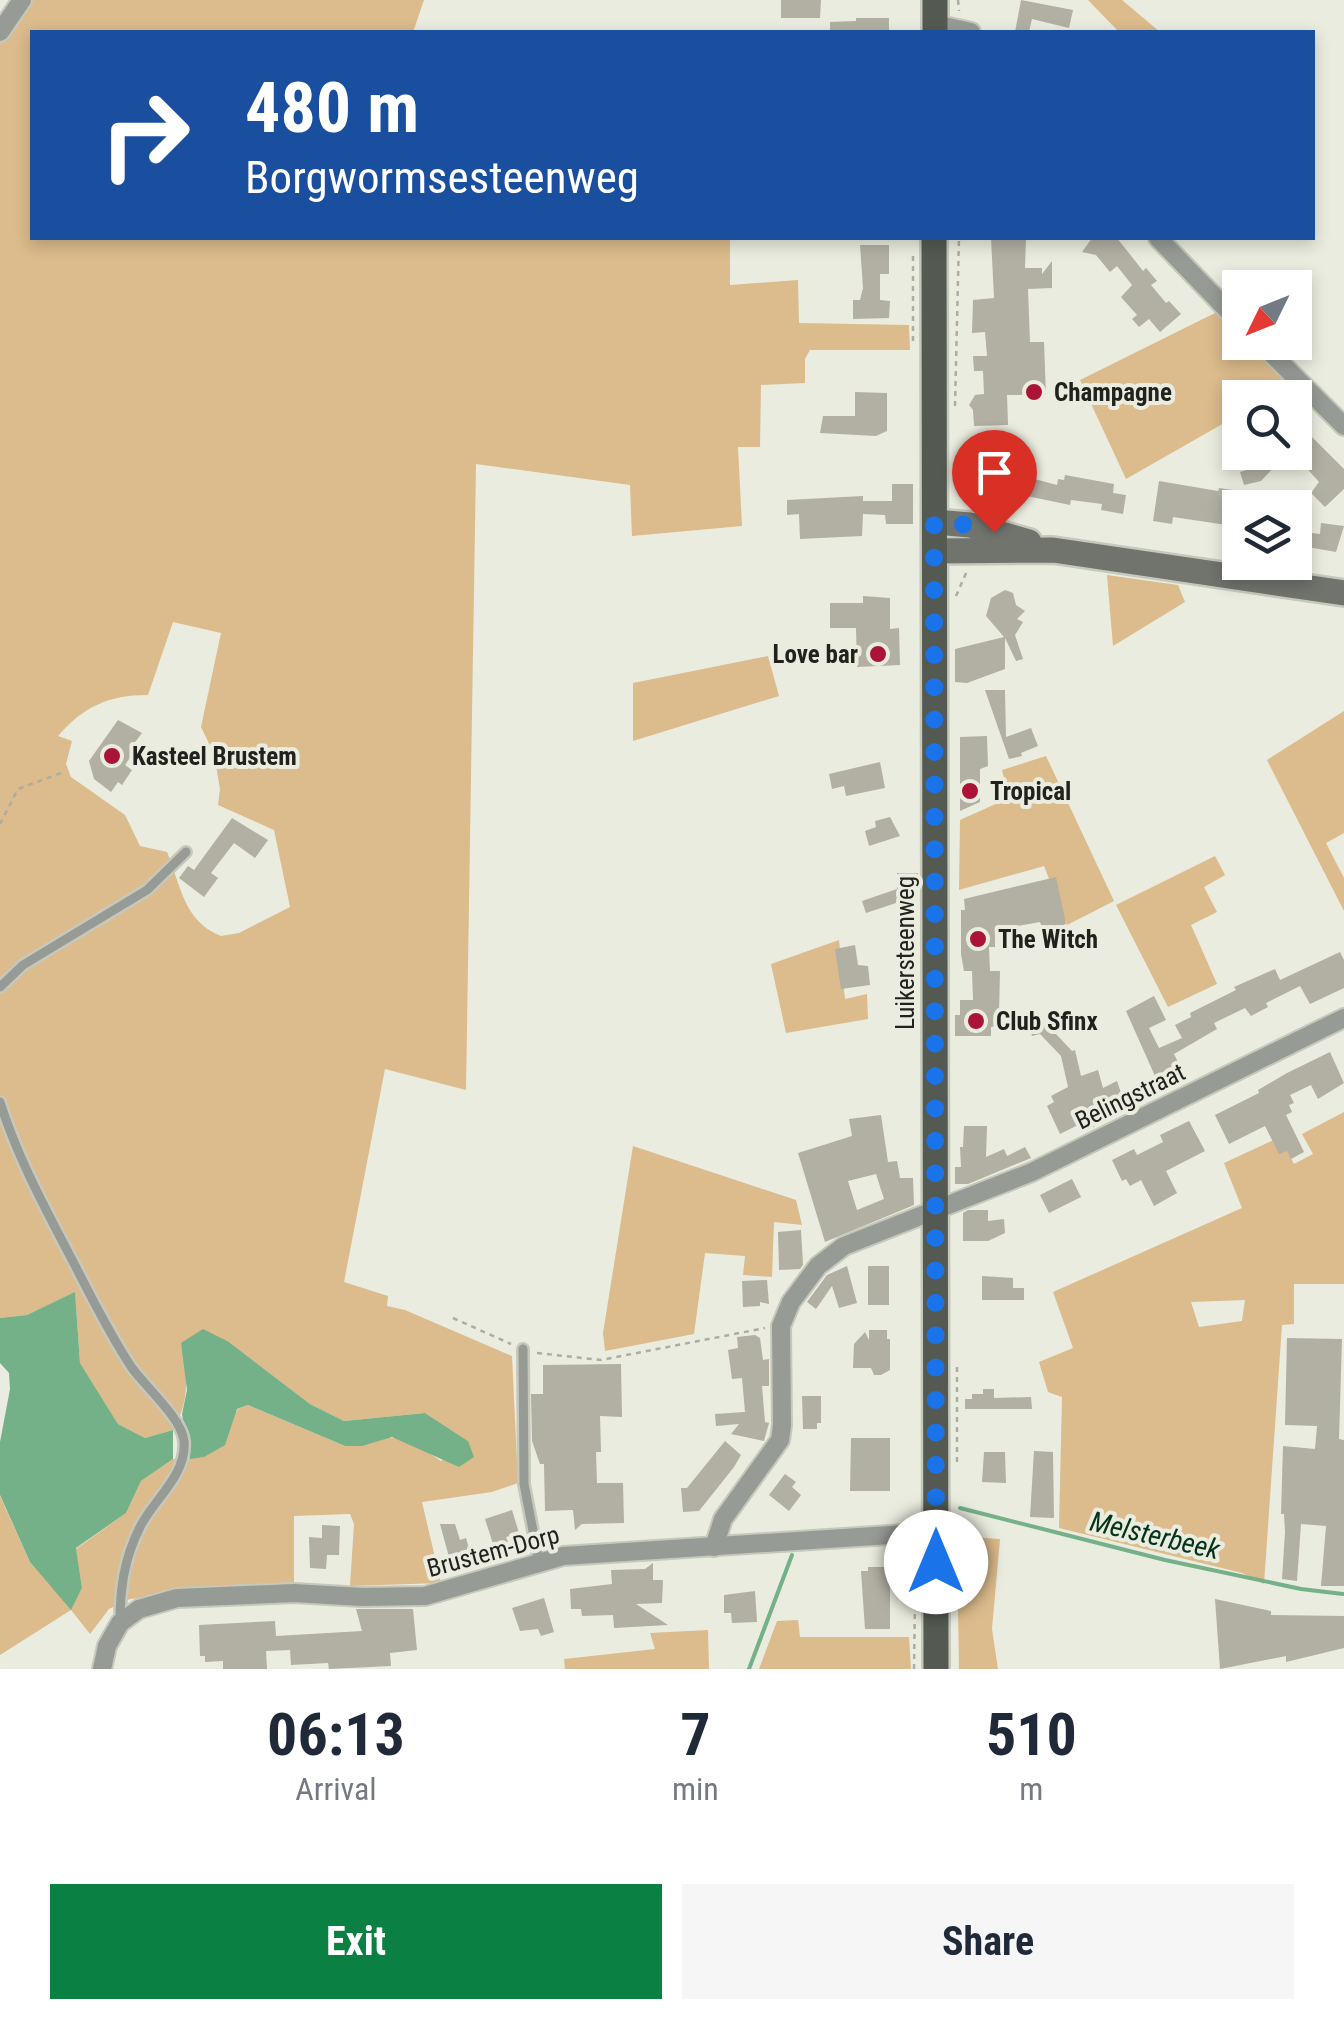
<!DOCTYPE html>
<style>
:root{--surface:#fff;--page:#f6f6f7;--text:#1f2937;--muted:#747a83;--accent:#0b8043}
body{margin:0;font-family:"Roboto Condensed",sans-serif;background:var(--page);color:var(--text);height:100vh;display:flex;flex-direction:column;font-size:38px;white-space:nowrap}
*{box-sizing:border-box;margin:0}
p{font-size:32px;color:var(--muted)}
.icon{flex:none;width:55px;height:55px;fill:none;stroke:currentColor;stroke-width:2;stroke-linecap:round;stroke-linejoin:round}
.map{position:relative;height:1669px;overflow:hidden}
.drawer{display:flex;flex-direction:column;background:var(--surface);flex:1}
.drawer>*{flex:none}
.top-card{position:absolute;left:30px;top:30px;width:1285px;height:210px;border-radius:0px;box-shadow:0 5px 15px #0003;background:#1a4fa0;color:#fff;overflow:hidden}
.needle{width:65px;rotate:227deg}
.controls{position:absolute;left:1222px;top:270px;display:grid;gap:20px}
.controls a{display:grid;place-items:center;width:90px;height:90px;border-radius:0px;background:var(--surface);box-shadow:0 5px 15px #0003;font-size:50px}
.pin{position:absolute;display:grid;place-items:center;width:85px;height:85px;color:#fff;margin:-102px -42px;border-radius:50% 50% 50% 0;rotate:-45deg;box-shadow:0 0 10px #0007}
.pin .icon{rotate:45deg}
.me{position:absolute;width:110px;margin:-55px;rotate:0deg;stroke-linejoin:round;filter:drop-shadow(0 0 8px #0008)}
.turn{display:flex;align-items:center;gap:35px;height:210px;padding:0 50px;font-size:45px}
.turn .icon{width:130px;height:130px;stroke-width:2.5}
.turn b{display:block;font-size:70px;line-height:85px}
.eta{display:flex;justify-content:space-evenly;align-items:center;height:170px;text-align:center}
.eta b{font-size:60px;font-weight:700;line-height:70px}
.cta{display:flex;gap:20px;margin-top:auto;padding:20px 50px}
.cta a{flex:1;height:115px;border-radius:0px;background:var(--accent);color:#fff;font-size:40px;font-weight:700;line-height:115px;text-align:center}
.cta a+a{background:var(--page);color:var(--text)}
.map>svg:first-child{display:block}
.green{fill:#dcbb8c;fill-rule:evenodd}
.water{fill:#74b088}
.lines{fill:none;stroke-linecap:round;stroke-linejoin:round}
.stream{stroke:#74b088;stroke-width:4}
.building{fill:#b2afa3;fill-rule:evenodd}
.service-casing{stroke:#c6c8bc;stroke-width:14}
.minor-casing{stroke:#c6c8bc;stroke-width:22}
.secondary-casing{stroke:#c6c8bc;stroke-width:30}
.primary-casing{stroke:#c6c8bc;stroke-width:30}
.path{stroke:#acada3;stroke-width:2.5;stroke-dasharray:5 5;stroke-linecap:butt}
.service{stroke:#979b96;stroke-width:9}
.minor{stroke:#979b96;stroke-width:18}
.secondary{stroke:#70746d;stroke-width:25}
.primary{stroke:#545a51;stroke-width:25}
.route{stroke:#1a73e8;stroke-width:18;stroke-dasharray:0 32.4}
.poi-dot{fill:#ab1436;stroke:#eaecdf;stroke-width:4}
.labels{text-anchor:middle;stroke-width:8;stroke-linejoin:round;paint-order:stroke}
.poi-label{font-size:25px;font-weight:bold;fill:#21221d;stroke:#eaecdf;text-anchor:start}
.street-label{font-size:25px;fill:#21221d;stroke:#eaecdf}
.water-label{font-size:28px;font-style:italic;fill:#03341a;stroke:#eaecdf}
</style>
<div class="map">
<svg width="1344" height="1669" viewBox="0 0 1344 1669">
<rect width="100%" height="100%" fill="#eaecdf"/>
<!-- green -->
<g class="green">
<path d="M29,0H424L413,32H32V238H730V285L798,280L799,323L909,325L910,350H810L805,359V383L761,385L760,447H738L742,526L632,536L630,485L476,464L466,1090L385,1069L344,1282L388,1296L387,1306L405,1310L512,1356L518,1483L492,1492L422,1502L441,1583L350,1586L354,1524L350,1514L294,1516V1582L130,1599L109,1609L90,1634L71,1610L0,1655V1496L30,1562L71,1609L82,1588L76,1549L126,1513L141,1481L173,1459L204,1457L238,1409L248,1405L345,1446C359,1446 365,1442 378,1439C401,1433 423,1448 441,1461L468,1441L425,1413L344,1421L310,1404L229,1342L181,1343C188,1374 190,1401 173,1430L145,1438L118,1424L80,1363L75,1293L27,1315L0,1318V44ZM173,622L221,633L201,727L214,754L220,789L218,805L274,830L290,907L239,933L221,936C183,921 181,885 167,852L140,846L125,815L71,777L66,764L72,741L58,736C83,707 108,695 148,695Z"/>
<polygon points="1088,0 1122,0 1160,32 1119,32"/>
<polygon points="1219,311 1240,332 1240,342 1250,343 1293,384 1269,397 1240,398 1240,414 1126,479 1080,380"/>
<polygon points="1107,575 1178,585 1185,602 1113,646"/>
<polygon points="768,656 779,696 633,741 633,683"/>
<polygon points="1344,711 1344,833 1326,843 1344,878 1344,911 1267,760"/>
<polygon points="1046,756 1114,901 1067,925 1044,866 959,890 960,820 1009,798 1002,770"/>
<polygon points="1215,856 1225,875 1204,887 1217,912 1191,925 1217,984 1168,1007 1116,905"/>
<polygon points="839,940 845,999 867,994 868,1019 786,1033 771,964"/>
<path d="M1344,1112V1284H1294V1324L1282,1325L1264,1584L1242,1573L1059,1528L1062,1397L1048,1392L1039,1362L1073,1348L1053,1292L1242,1208L1224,1163L1280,1137L1294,1164L1313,1154L1302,1134ZM1245,1300L1242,1321L1199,1327L1191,1302Z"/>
<polygon points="633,1146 796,1200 802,1225 774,1222 772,1277 743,1275 745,1256 705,1253 694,1334 605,1351 603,1333"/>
<polygon points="968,1537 1000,1539 992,1629 998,1669 959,1669 958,1606 952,1549"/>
<polygon points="798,1620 800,1637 909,1637 911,1669 759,1669 777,1621"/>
<polygon points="708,1630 709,1669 565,1669 564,1659 655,1649 650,1633"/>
</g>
<!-- water -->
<g class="water">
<polygon points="75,1292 80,1363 118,1424 145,1438 173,1430 173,1459 141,1481 126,1513 76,1548 82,1588 71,1610 30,1562 0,1495 0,1442 10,1389 9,1373 0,1363 0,1318 27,1315"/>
<polygon points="203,1329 229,1342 310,1404 344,1421 425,1413 468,1441 474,1457 459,1467 392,1437 362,1446 345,1446 248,1405 237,1409 225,1445 204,1457 190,1459 182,1414 187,1390 181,1343"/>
</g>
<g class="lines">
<!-- stream -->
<g class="stream">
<polyline points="960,1508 1165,1560 1301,1589 1343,1594"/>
<polyline points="749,1669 792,1555"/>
</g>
</g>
<!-- building -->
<g class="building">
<polygon points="781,0 821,0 820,18 781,18"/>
<polygon points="1021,0 1073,10 1069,28 1032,19 1029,32 1015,32"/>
<polygon points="856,18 889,18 889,32 830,32 830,22 856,21"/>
<polygon points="991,238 1026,238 1025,268 1042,268 1042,274 1052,261 1052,288 1028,289 1030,342 1044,342 1046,395 1007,395 1008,425 974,426 973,410 969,405 975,395 984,394 983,371 974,371 973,356 987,356 985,332 972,333 973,300 994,298"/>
<polygon points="1092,238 1117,238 1143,271 1146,268 1157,281 1151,285 1166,303 1169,301 1181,314 1160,332 1149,319 1139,327 1132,319 1137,315 1121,297 1132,285 1117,266 1110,272 1096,255 1082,252"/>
<polygon points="860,245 889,245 889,274 880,274 880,300 890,301 889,318 853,319 853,300 860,300 863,288"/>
<polygon points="855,392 887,393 887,431 876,436 820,433 823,416 855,416"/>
<polygon points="1295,420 1344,469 1344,489 1325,507 1311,493 1319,482 1303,464 1298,469 1289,460 1282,467 1276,465 1261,481 1244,485 1240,472 1250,469 1264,452 1295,452"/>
<polygon points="1065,475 1114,484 1113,493 1126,495 1123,514 1101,510 1102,504 1071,500 1070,505 1022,495 1027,477 1057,485 1058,479 1064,480"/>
<polygon points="1159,481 1218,491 1219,488 1247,492 1244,506 1240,505 1240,527 1173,517 1172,524 1153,521"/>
<polygon points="892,484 913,484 913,524 886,524 885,515 863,514 862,536 800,539 799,514 787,515 787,500 863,496 863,501 892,501"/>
<polygon points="1321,523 1344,526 1336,552 1302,546 1304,532 1320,534"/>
<polygon points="1005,590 1013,593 1016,605 1025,611 1017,619 1023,622 1015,635 1023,659 1016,661 1005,638 1005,669 967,683 955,682 955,649 1004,637 986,616 991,598"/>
<polygon points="863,596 890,598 890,629 899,628 900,665 857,667 856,628 830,628 830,603 863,603"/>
<polygon points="985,690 1005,690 1006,737 1031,728 1038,746 1021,753 1022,756 1009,759"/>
<polygon points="118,720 142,733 130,749 134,752 125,765 132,770 122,785 118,782 111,792 94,779 89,761"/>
<polygon points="987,736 988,766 980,769 980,802 960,811 960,737"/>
<polygon points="880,762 885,788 846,796 844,786 832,789 829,774"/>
<polygon points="890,817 900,836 869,846 865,831 876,827 875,821"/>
<polygon points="232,818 268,840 255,858 234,843 211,873 218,878 204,897 179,878 188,866 194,870"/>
<polygon points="897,873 918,873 917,896 901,897 902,901 866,913 862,901 897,889"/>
<polygon points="1056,877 1066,924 1044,932 1040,922 995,930 995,947 989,947 990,971 1000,971 999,1014 1028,1019 991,1027 991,1036 955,1036 955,1015 960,1015 960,1000 973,1000 972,971 964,971 961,954 961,910 965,910 964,899"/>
<polygon points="855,945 858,965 868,966 870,985 841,989 835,949"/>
<polygon points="1340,952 1344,960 1344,988 1310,1004 1300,986 1266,1003 1268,1007 1251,1016 1245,1008 1214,1023 1217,1029 1174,1054 1179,1064 1155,1076 1126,1011 1154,996 1166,1020 1149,1028 1159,1048 1182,1038 1175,1025 1191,1017 1190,1013 1236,990 1234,987 1275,969 1280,980"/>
<polygon points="1040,1017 1072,1051 1075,1050 1081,1076 1098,1070 1103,1088 1117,1081 1127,1111 1093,1127 1090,1119 1060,1134 1047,1106 1054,1102 1051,1096 1068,1087 1061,1056 1040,1034 1032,1036 1028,1021"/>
<polygon points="1330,1052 1344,1083 1318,1099 1311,1085 1290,1095 1294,1103 1289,1105 1292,1112 1286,1115 1304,1152 1291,1159 1287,1151 1279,1154 1265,1126 1229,1144 1215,1115 1259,1093 1258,1090 1287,1073"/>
<path d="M881,1115L888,1162L897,1161L900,1178H913L914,1205L825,1242L798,1153L852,1136L849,1119ZM876,1174L884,1199L857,1210L848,1181Z"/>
<polygon points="1189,1121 1205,1151 1166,1171 1177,1193 1154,1206 1141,1180 1130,1186 1126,1179 1122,1181 1112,1160 1134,1149 1137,1155 1163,1142 1160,1135"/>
<polygon points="964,1126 987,1126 986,1157 1004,1149 1007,1156 1025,1147 1031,1158 968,1184 955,1184 955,1167 961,1167 960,1147 963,1147"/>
<polygon points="1072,1179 1081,1197 1049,1213 1040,1195"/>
<polygon points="968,1210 988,1210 988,1221 1004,1219 1005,1233 988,1241 963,1241 963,1213"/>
<polygon points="801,1230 803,1265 800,1269 779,1270 778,1232"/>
<polygon points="847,1266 857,1303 839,1308 832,1286 816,1309 807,1302 827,1275"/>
<rect x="868" y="1266" width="21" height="39"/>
<polygon points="982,1276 1013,1278 1013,1288 1024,1288 1024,1300 982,1300"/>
<polygon points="767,1280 769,1304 760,1302 760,1306 743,1307 742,1281"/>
<polygon points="869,1330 887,1330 887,1339 890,1339 890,1370 881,1375 874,1375 871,1368 853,1368 854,1344 865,1332 869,1340"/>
<polygon points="755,1335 760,1338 763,1360 769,1359 769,1386 762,1386 765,1422 769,1423 764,1441 731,1434 739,1424 716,1426 715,1414 745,1412 742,1378 732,1379 728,1350 738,1348 737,1337"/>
<polygon points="1287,1338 1342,1339 1339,1439 1344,1440 1344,1586 1321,1586 1326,1526 1301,1524 1297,1581 1282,1579 1285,1532 1284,1514 1281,1514 1283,1446 1315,1449 1317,1426 1285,1425"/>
<polygon points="621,1364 622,1417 600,1416 601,1452 596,1452 597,1483 623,1483 624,1523 582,1524 575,1530 573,1510 545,1511 544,1464 540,1464 532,1441 531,1394 543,1394 543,1365"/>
<polygon points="983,1389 994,1389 994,1398 1031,1397 1032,1409 965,1409 965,1399 972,1399 972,1394 983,1394"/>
<polygon points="802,1396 821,1396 821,1423 817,1423 817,1429 803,1429"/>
<polygon points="851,1438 890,1438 890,1491 850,1491"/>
<polygon points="725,1441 741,1455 734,1467 699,1511 683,1512 681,1488 687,1488"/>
<polygon points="1034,1451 1053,1452 1054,1518 1030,1517"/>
<polygon points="984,1452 1005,1452 1006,1483 982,1482"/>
<polygon points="785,1474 796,1482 792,1487 801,1495 789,1511 769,1495"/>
<polygon points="512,1510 519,1533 506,1537 508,1542 494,1547 485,1519"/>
<polygon points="440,1524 455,1524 460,1540 466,1538 470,1552 449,1557"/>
<polygon points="322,1525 340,1526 339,1555 327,1555 326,1569 310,1568 309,1537 322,1538"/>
<polygon points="653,1563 653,1580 663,1580 662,1603 636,1604 668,1625 614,1628 613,1615 582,1616 581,1609 571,1609 570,1589 612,1584 611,1570 645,1569"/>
<polygon points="868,1567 890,1567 890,1629 865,1629 861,1571 868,1571"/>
<polygon points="755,1591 757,1622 732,1623 731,1613 724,1613 724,1595"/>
<polygon points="544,1598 554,1632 541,1636 538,1629 520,1631 512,1608"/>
<polygon points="1215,1599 1271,1611 1271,1615 1344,1616 1344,1648 1286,1662 1286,1656 1220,1669"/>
<polygon points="356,1609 413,1609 417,1650 390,1653 391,1666 329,1669 328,1663 291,1665 290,1650 266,1651 267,1669 223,1669 223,1661 205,1662 205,1656 200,1656 199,1625 275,1621 276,1636 362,1631"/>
</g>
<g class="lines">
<!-- service casing -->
<g class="service-casing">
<g id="service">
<polyline points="0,987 23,965 147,890 186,852"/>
<path d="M0,1102C17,1156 43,1204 69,1254C89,1292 108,1332 132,1368C146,1387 182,1419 184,1441C187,1475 154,1499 140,1527C124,1559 120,1588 120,1623"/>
<polyline points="523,1349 524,1484 539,1562"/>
</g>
</g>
<!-- minor casing -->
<g class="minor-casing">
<g id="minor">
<polyline points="935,24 971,32"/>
<polyline points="0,32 22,0"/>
<polyline points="1158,238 1240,323"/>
<polyline points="1260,342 1344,426"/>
<polyline points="714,1547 723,1519 780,1440 782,1425 781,1326 791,1302 818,1266 844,1246 1032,1172 1344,1018"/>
<polyline points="102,1669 107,1646 120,1623 139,1609 177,1598 294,1593 362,1597 425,1596 563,1556 936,1532"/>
</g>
</g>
<!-- secondary casing -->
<g class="secondary-casing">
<g id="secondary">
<polyline points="935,522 970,525 1029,542"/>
<polyline points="935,551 1053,550 1344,593"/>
</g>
</g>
<!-- primary casing -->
<g class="primary-casing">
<g id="primary">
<polyline points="935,0 935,32"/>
<polyline points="934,238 936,1669"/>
</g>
</g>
<!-- path -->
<g class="path">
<polyline points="958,0 959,11"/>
<polyline points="913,341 913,254"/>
<polyline points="955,406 959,238"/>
<polyline points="956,479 966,503"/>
<polyline points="956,596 967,571"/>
<polyline points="0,824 18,789 61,773"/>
<polyline points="453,1318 511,1344"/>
<polyline points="537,1353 601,1360 765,1328"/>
<polyline points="957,1367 957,1464"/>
<polyline points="914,1669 915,1600"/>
</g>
<!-- service -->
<use href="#service" class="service"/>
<!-- minor -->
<use href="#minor" class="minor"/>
<!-- secondary -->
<use href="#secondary" class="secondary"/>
<!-- primary -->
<use href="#primary" class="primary"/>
</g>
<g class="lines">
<!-- route -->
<polyline class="route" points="936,1562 934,522 970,525 994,532"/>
</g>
<!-- markers -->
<g class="poi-dot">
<circle cx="1034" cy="392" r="10"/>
<circle cx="878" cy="654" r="10"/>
<circle cx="112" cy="756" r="10"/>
<circle cx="970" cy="791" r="10"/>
<circle cx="978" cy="939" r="10"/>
<circle cx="976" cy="1021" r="10"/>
</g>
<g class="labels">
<!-- poi labels -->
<g class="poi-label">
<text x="1054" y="401">Champagne</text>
<text x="858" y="663" text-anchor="end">Love bar</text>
<text x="132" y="765">Kasteel Brustem</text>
<text x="990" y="800">Tropical</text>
<text x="998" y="948">The Witch</text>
<text x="996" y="1030">Club Sfinx</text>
</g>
<!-- street labels -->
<g class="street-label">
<text transform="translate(905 953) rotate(-90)" y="9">Luikersteenweg</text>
<text transform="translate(1130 1096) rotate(-26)" y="9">Belingstraat</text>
<text transform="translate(493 1551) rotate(-15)" y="9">Brustem-Dorp</text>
</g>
<!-- water labels -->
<g class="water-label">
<text transform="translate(1155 1535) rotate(13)" y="10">Melsterbeek</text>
</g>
</g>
</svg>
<div class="controls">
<a><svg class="needle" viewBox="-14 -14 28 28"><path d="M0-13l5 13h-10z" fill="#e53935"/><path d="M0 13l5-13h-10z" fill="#747a83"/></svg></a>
<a><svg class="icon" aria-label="search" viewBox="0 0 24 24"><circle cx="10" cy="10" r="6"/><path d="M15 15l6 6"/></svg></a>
<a><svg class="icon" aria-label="layers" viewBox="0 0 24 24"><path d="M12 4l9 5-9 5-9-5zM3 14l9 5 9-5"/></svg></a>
</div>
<div class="pin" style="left:994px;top:532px;background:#d93025"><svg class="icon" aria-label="arrive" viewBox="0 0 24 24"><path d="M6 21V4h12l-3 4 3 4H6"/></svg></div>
<svg class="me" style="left:936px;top:1562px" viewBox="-20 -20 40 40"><circle r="19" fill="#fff"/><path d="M0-13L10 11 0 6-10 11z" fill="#1a73e8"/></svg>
<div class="top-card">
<div class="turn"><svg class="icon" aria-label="right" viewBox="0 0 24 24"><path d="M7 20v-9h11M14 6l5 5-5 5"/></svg><div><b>480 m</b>Borgwormsesteenweg</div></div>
</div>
</div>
<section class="drawer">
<div class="eta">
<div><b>06:13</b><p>Arrival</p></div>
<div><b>7</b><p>min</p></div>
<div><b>510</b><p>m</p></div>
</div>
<div class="cta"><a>Exit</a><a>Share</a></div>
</section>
